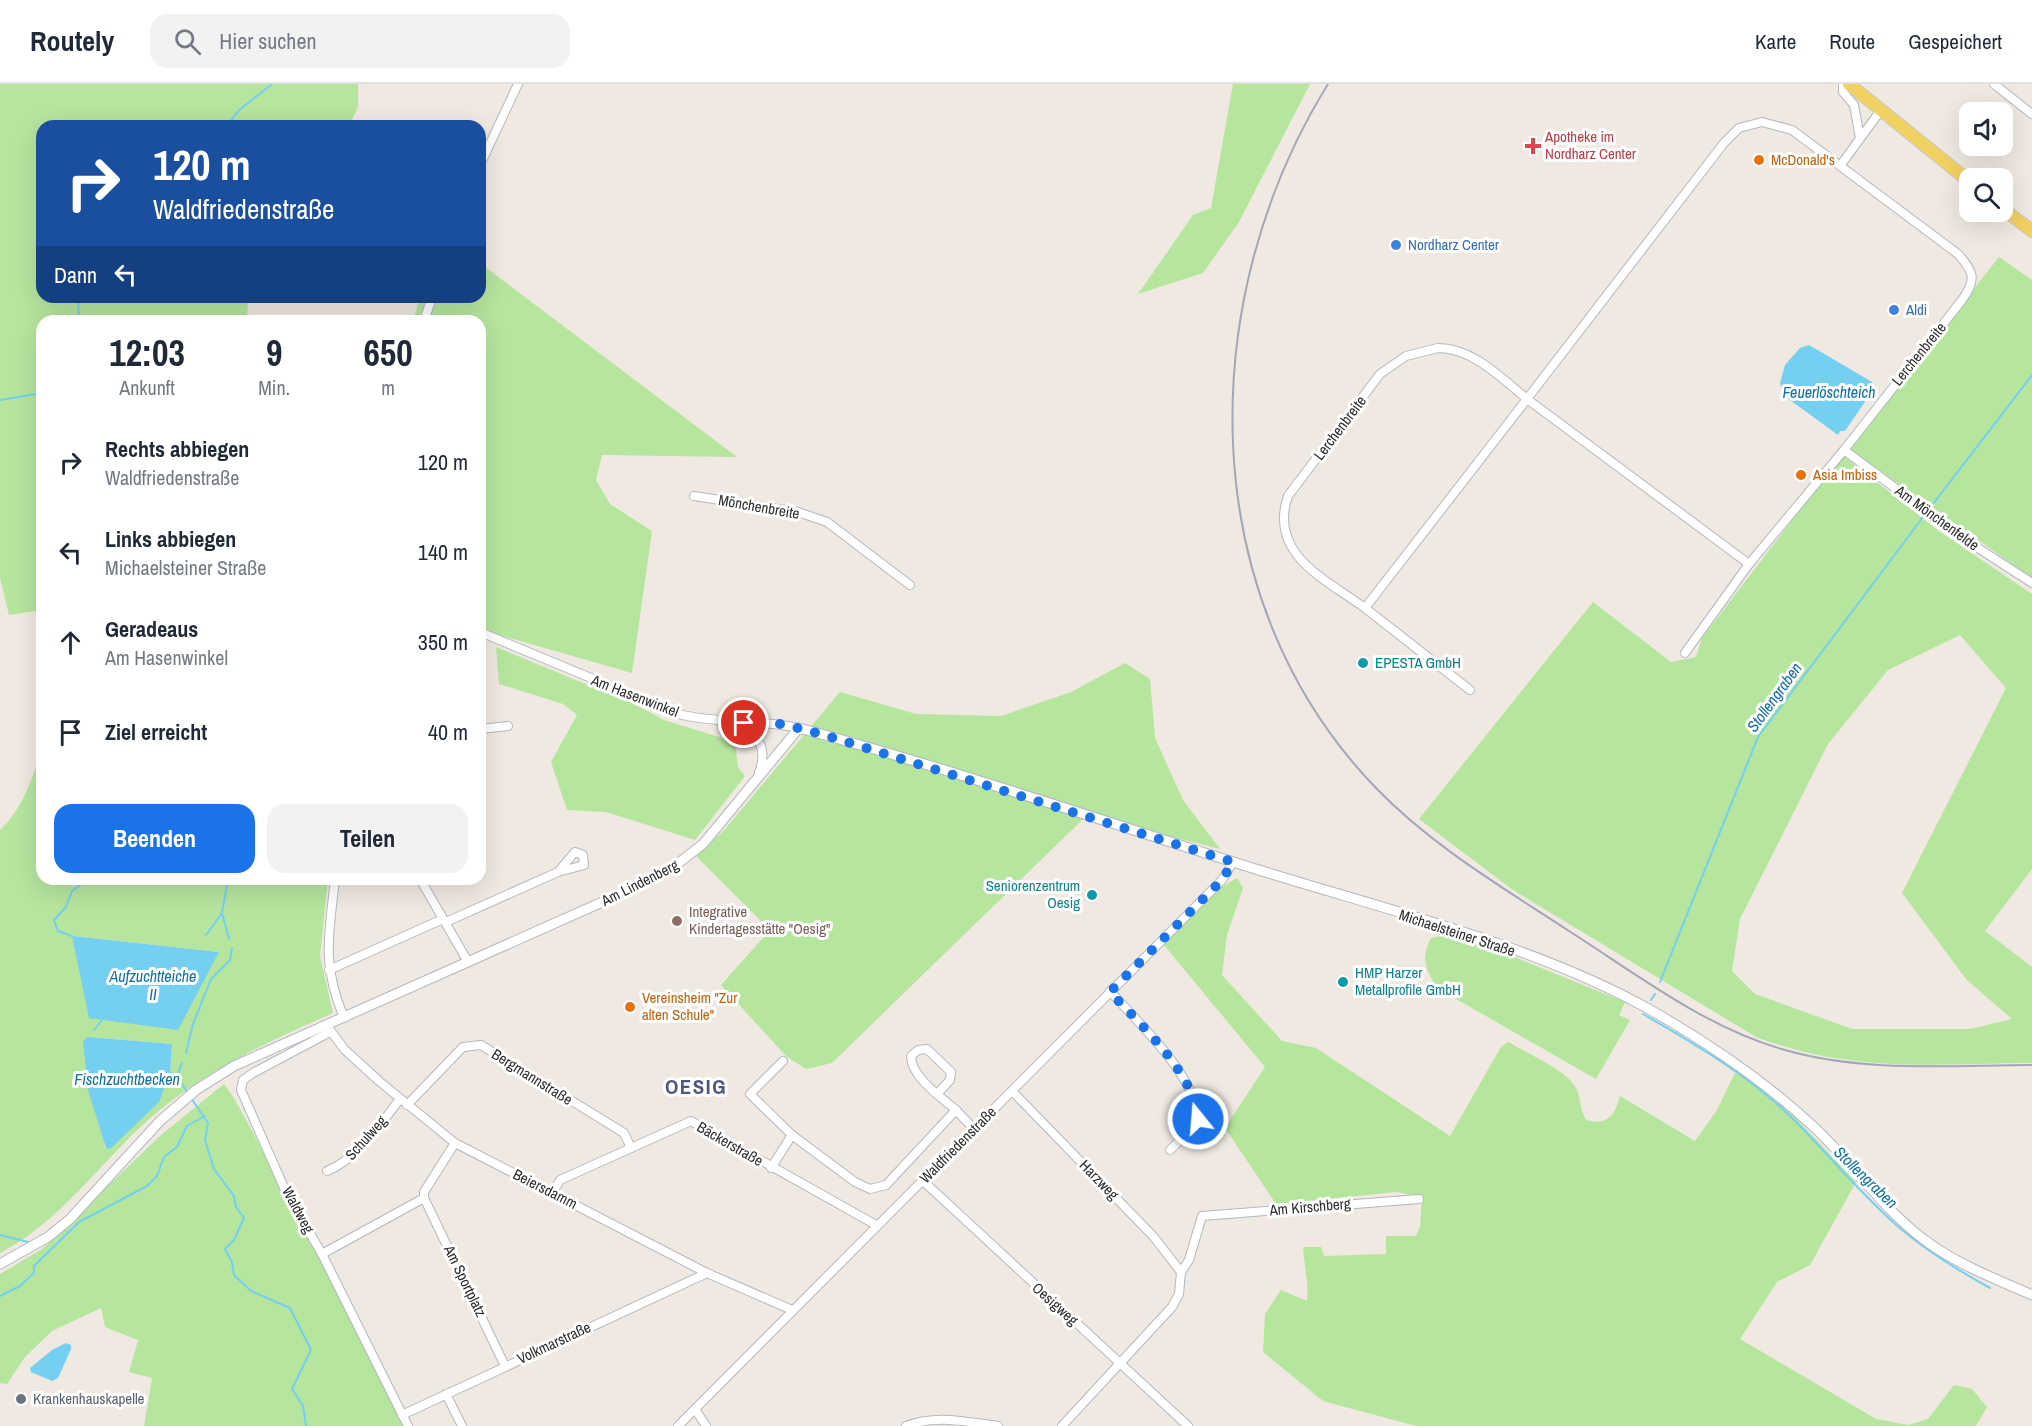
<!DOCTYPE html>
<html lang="de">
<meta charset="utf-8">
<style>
:root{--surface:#fff;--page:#f2f2f3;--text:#1f2937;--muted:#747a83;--line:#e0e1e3;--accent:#1a73e8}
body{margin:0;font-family:"Archivo Narrow",sans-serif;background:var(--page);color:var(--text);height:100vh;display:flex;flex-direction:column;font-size:22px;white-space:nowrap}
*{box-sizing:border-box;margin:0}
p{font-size:20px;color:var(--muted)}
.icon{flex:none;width:33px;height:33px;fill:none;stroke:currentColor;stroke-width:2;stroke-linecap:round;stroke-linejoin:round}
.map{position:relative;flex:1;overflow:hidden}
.details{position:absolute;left:36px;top:231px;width:450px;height:570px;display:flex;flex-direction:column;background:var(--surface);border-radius:18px;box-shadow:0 6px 24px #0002}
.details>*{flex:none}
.banner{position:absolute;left:36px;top:36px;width:450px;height:183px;border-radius:18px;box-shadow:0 6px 24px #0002;background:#1a4fa0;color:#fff;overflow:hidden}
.tools{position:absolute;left:1959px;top:18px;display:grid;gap:12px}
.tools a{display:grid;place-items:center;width:54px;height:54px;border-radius:12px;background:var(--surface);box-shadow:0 6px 24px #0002;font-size:30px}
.pin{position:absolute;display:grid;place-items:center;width:51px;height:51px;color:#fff;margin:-26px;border:3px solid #fff;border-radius:50%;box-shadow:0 2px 6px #0007}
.me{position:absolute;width:66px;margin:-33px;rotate:343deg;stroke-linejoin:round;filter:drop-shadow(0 0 4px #0008)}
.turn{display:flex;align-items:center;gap:21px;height:126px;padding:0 18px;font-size:27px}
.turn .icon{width:78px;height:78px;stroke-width:2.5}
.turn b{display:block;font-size:42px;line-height:51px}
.then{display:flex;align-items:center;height:57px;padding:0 18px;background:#0003;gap:12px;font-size:22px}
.eta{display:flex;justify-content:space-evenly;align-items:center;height:102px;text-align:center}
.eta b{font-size:36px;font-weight:800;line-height:42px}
.cta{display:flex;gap:12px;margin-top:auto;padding:12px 18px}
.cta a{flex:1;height:69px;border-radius:18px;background:var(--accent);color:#fff;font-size:24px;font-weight:800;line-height:69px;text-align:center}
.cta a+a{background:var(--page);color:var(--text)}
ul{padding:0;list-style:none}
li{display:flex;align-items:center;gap:18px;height:90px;padding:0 18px}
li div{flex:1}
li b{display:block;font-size:22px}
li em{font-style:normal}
header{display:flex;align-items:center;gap:36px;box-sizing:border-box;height:84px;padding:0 30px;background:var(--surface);border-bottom:2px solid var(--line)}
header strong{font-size:28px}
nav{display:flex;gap:33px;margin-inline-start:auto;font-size:21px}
.search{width:420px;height:54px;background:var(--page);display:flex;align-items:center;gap:15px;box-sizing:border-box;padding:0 21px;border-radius:18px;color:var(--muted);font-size:22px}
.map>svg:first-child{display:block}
.green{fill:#b6e59e;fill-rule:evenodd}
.water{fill:#75cff0}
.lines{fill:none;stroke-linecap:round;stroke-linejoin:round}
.stream{stroke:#75cff0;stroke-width:2}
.minor-casing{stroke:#b4b7c1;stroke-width:10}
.tertiary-casing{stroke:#b4b7c1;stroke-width:11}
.primary-casing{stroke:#c9c9c9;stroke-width:14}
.minor{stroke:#fff;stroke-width:8}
.tertiary{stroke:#fff;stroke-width:9}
.primary{stroke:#f2d163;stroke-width:12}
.rail{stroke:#a3a6b8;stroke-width:2}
.route{stroke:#1a73e8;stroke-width:10;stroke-dasharray:0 18}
.health-dot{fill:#e0444e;stroke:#fff;stroke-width:2}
.food-dot{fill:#e8710a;stroke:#fff;stroke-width:2}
.shop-dot{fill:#3f7fe0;stroke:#fff;stroke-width:2}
.culture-dot{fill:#0f9aa8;stroke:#fff;stroke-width:2}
.education-dot{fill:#8d6e63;stroke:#fff;stroke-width:2}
.worship-dot{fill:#6b7280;stroke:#fff;stroke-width:2}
.labels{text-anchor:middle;stroke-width:6;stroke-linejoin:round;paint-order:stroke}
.health-label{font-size:15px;fill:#be3a42;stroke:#fff;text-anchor:start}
.food-label{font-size:15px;fill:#c56008;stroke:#fff;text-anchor:start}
.shop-label{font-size:15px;fill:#366cbe;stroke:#fff;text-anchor:start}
.street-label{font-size:15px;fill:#2e2e2e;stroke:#fff}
.culture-label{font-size:15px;fill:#0d838f;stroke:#fff;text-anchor:start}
.education-label{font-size:15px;fill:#785e54;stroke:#fff;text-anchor:start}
.worship-label{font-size:15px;fill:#5b616d;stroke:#fff;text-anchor:start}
.water-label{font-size:16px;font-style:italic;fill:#0d6fa3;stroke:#fff}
.district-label{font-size:21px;font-weight:bold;letter-spacing:1.5px;fill:#4d5680;stroke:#fff}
</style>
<header>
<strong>Routely</strong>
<div class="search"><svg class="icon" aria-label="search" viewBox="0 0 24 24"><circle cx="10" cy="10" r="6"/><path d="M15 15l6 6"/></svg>Hier suchen</div>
<nav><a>Karte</a><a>Route</a><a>Gespeichert</a></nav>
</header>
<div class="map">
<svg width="2032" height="1342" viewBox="0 0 2032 1342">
<rect width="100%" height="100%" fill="#efe9e1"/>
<!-- green -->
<g class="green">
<polygon points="0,0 358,0 358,23 349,42 42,42 42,213 248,213 247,237 42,237 42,526 9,531 0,494"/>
<polygon points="1233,0 1310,0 1239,138 1203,189 1138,210 1193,131 1211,124"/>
<polygon points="1999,173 2032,196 2032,494 1848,364"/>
<polygon points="480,179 737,373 602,371 596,396 610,420 652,447 632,589 496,550 480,542 480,237 413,237 420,213 480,213"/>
<path d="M1842,371L1939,447L2032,510V785L1985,847L2032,883V979C1970,979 1903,985 1842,975C1812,971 1784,963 1756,953L1513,806L1419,735L1593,518L1671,578L1696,573L1702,554ZM1960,551L2006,604L1902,809L1966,895L2012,935L1970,945H1852L1755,910L1732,887L1740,835L1828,660L1888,586Z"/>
<polygon points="496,563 634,620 664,636 735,658 738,683 745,692 695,756 606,728 567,726 551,678 577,631 563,620 499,600"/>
<polygon points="1125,579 1150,595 1155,654 1183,716 1220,765 1094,733 1082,736 832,979 806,985 786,972 721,901 770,846 696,772 725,745 840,608 916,630 1001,632 1071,608"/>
<path d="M42,665V795H328L320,872L333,929C267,958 203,987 148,1036C100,1079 59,1139 0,1169V746C23,724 32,695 42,665ZM72,852L219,868L200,903ZM88,953L172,960L170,989L105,1064Z"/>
<path d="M1237,794L1243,804L1227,851L1222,891L1282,957L1316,964L1450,1052L1501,963L1508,958C1525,968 1568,987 1576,1004C1581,1015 1580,1026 1586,1036C1607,1042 1615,1032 1620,1012L1695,1057L1717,1026L1736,987L1789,1027L1856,1098L1810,1181L1777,1198L1740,1255L1876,1335L1908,1341L1928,1335L1954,1301L1972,1305L1987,1323L1976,1342H1416L1323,1317L1263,1268L1265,1230L1281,1206L1307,1217C1309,1199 1304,1182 1303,1163H1321L1324,1172L1386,1170V1152H1416L1420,1143L1422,1113L1397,1108L1276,1120L1225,1044L1265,983L1163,860L1220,804Z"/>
<path d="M1448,851L1492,864L1625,918L1619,931L1630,936L1596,995L1437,904C1426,884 1420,877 1431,854Z"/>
<polygon points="224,1000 234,1014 332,1193 405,1342 144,1342 152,1294 129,1288 138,1256 105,1243 101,1224 52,1247 25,1273 7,1300 0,1299 0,1190 42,1165 161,1051"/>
</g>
<!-- water -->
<g class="water">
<polygon points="1809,261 1872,298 1875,303 1845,347 1840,347 1838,351 1783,311 1780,299 1785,281 1800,264"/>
<polygon points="72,852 219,868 178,946 89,934"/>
<polygon points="88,953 172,960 170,989 159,1018 110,1065 106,1064 88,1006 83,957"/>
<polygon points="66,1259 71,1261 71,1265 58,1294 52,1297 31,1288 30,1284 52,1266"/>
</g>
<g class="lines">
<!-- stream -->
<g class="stream">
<polyline points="227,42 239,26 272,0"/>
<polyline points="78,213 79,237"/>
<polyline points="0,316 42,309"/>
<polyline points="1933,420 2032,291"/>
<polyline points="228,795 222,829 229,855"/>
<polyline points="206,851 222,829"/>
<polyline points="72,852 58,847 54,836 66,823 72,807 88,795"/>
<polyline points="1660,898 1758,653 1923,433"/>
<polyline points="1651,916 1655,910"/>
<path d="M1643,930C1693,959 1748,991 1790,1032C1828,1069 1861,1111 1902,1146C1930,1169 1959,1187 1990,1204"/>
<polyline points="94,946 102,936"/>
<polyline points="186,969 193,940 211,895 230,876 232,864"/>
<polyline points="170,989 177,993 188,1009"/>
<polyline points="177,993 182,979"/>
<polyline points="191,1014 208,1039 205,1056 214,1085 234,1112 236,1123 244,1134 234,1156 225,1165 232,1178 234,1191 251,1207 290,1224 311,1266 292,1305 303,1322 306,1342"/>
<polyline points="0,1151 28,1158"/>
<polyline points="0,1212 20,1202 34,1189 34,1182 79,1138 147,1102 157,1092 164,1073 177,1063 187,1042 205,1032"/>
</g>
<!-- minor casing -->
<g class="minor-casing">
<g id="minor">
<polyline points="1843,0 1843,8 1854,21 1860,54"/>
<polyline points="1994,0 2032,30"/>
<path d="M1762,38L1792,46L1958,170C1974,188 1977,195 1962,216L1844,366L1749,480L1527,315L1724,59L1739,44Z"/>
<polyline points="480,81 518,0"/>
<polyline points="1840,82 1881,26"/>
<polyline points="424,237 432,213"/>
<path d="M1438,264C1473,264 1501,294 1527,315L1365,524C1325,495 1268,470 1288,412L1380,290L1406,272Z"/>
<polyline points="1844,366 1961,453 2032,499"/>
<polyline points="694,412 798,428 827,438 910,501"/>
<polyline points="1365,524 1470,606"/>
<path d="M480,548L678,630C718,640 759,635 799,644"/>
<polyline points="1685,569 1749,480"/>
<path d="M733,640C757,651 769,661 759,689"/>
<polyline points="480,645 508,642"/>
<path d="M335,795C329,852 321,878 344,934"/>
<polyline points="420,795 468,878"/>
<polyline points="446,838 558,788 584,781 583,771 575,768 558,788"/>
<polyline points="329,886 443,835"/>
<path d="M1110,907C1139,940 1195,990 1198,1035L1195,1042L1170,1066"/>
<polyline points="327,942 345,966 379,997 455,1059 707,1189 792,1226"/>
<polyline points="330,948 253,989 243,996 241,1006 286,1108 322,1170 408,1342"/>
<polyline points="1012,1007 1153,1152 1181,1188 1179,1210 1172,1223 1062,1342"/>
<path d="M938,1009L950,996L951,988L927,965L918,966L911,972C911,993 941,1013 956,1026"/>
<polyline points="407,1021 463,963 481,961 624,1049 631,1064"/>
<polyline points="792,1051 855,1098 870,1105 886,1101 956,1026 974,1045"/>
<polyline points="455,1059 424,1108 424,1114 505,1282"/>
<polyline points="771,1084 792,1051 750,1010 783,977"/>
<path d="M327,1087C357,1075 380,1041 400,1015"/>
<polyline points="922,1096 1188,1342"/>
<polyline points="553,1108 560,1096 691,1037 876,1141"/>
<polyline points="322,1170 424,1114"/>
<polyline points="1181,1188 1189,1176 1202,1132 1419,1115"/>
<polyline points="446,1310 462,1342"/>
<polyline points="695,1325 706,1342"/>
<polyline points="402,1331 707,1189"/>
<polyline points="678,1342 1222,796 1233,778"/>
<path d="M906,1342C936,1330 967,1338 998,1342"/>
</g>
</g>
<!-- tertiary casing -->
<g class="tertiary-casing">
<path id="tertiary" d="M0,1180L48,1153L70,1135L160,1037L196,1006L234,982L636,803L672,784L703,760L799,644C959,687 1117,742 1275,791C1396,828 1537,863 1647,924C1707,958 1765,997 1815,1044C1855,1082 1887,1131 1933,1162C1964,1183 1998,1196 2032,1211"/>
</g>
<!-- primary casing -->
<g class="primary-casing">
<g id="primary">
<polyline points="1849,0 1970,98"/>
<polyline points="2002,124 2032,147"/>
</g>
</g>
<!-- minor -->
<use href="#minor" class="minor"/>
<!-- tertiary -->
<use href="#tertiary" class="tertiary"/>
<!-- primary -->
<use href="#primary" class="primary"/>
<!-- rail -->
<path class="rail" d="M1328,0C1194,216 1193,515 1376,704C1432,762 1502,803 1569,847C1638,891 1706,944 1785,966C1866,989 1950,981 2032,981"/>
</g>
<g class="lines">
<!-- route -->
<path class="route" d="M744,639L782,640L821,650L1233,778L1222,796L1110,908C1140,940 1195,990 1198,1035"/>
</g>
<!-- markers -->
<path class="health-dot" d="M1530 53h6v6h6v6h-6v6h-6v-6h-6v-6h6z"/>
<g class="food-dot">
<circle cx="1759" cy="76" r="6"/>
<circle cx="1801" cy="391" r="6"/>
<circle cx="630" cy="923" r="6"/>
</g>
<g class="shop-dot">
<circle cx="1396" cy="161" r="6"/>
<circle cx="1894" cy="226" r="6"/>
</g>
<g class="culture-dot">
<circle cx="1363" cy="579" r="6"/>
<circle cx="1092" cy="811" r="6"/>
<circle cx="1343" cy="898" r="6"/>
</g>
<circle class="education-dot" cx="677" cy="837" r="6"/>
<circle class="worship-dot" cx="21" cy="1315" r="6"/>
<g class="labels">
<!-- health labels -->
<g class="health-label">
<text x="1545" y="58">Apotheke im<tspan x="1545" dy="17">Nordharz Center</tspan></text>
</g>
<!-- food labels -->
<g class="food-label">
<text x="1771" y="81">McDonald's</text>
<text x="1813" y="396">Asia Imbiss</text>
<text x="642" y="919">Vereinsheim "Zur<tspan x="642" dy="17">alten Schule"</tspan></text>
</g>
<!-- shop labels -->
<g class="shop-label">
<text x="1408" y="166">Nordharz Center</text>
<text x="1906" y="231">Aldi</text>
</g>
<!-- street labels -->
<g class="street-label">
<text transform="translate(1919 270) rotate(-51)" y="5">Lerchenbreite</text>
<text transform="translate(1340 344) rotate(-53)" y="5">Lerchenbreite</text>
<text transform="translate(759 423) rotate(10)" y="5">Mönchenbreite</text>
<text transform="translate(1937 434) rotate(36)" y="5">Am Mönchenfelde</text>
<text transform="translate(635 612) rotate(21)" y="5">Am Hasenwinkel</text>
<text transform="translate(640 799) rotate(-27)" y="5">Am Lindenberg</text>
<text transform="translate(1457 849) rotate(18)" y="5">Michaelsteiner Straße</text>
<text transform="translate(532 993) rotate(32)" y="5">Bergmannstraße</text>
<text transform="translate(366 1054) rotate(-48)" y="5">Schulweg</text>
<text transform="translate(730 1060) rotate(30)" y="5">Bäckerstraße</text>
<text transform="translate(958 1061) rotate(-45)" y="5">Waldfriedenstraße</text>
<text transform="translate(1099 1096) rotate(46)" y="5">Harzweg</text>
<text transform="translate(545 1105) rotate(27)" y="5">Beiersdamm</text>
<text transform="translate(1310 1123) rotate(-5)" y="5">Am Kirschberg</text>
<text transform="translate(298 1126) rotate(62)" y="5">Waldweg</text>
<text transform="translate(465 1197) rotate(64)" y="5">Am Sportplatz</text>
<text transform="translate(1055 1220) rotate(42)" y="5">Oesigweg</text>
<text transform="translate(554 1259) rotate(-25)" y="5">Volkmarstraße</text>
</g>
<!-- culture labels -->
<g class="culture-label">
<text x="1375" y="584">EPESTA GmbH</text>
<text x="1080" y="807" text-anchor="end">Seniorenzentrum<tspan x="1080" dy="17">Oesig</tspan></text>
<text x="1355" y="894">HMP Harzer<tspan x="1355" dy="17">Metallprofile GmbH</tspan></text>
</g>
<!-- education labels -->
<g class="education-label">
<text x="689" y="833">Integrative<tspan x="689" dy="17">Kindertagesstätte "Oesig"</tspan></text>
</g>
<!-- worship labels -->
<g class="worship-label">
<text x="33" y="1320">Krankenhauskapelle</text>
</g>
<!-- water labels -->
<g class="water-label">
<text x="1829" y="314">Feuerlöschteich</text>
<text transform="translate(1774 613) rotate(-54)" y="6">Stollengraben</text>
<text x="153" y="898">Aufzuchtteiche<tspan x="153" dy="18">II</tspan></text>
<text x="127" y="1001">Fischzuchtbecken</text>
<text transform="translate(1866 1093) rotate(44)" y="6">Stollengraben</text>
</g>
<!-- district labels -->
<g class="district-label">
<text x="696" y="1010">OESIG</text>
</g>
</g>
</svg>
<div class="tools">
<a><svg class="icon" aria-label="sound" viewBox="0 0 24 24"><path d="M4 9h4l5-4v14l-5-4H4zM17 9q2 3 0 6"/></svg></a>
<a><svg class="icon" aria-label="search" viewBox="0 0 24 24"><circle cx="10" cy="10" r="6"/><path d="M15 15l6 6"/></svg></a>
</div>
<div class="pin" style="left:744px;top:639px;background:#d93025"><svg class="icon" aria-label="arrive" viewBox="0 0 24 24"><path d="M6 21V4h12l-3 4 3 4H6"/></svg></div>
<svg class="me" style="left:1198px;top:1035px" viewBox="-20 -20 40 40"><circle r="17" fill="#1a73e8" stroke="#fff" stroke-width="3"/><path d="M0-11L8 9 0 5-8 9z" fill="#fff"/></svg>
<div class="banner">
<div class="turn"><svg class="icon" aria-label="right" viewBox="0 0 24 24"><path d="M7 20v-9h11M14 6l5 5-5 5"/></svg><div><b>120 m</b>Waldfriedenstraße</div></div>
<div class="then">Dann<svg class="icon" aria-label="left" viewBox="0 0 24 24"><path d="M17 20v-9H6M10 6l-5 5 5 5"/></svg></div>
</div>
<section class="details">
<div class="eta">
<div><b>12:03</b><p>Ankunft</p></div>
<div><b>9</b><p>Min.</p></div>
<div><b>650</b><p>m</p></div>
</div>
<ul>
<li><svg class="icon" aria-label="right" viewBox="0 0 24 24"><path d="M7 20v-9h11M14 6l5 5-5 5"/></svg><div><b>Rechts abbiegen</b><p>Waldfriedenstraße</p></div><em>120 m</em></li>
<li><svg class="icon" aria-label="left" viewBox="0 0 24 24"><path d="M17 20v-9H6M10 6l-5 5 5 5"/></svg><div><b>Links abbiegen</b><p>Michaelsteiner Straße</p></div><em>140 m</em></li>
<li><svg class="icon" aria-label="ahead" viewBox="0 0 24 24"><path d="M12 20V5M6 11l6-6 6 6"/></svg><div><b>Geradeaus</b><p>Am Hasenwinkel</p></div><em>350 m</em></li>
<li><svg class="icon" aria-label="arrive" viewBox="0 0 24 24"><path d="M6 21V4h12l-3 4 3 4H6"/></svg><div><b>Ziel erreicht</b></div><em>40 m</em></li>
</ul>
<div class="cta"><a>Beenden</a><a>Teilen</a></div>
</section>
</div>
